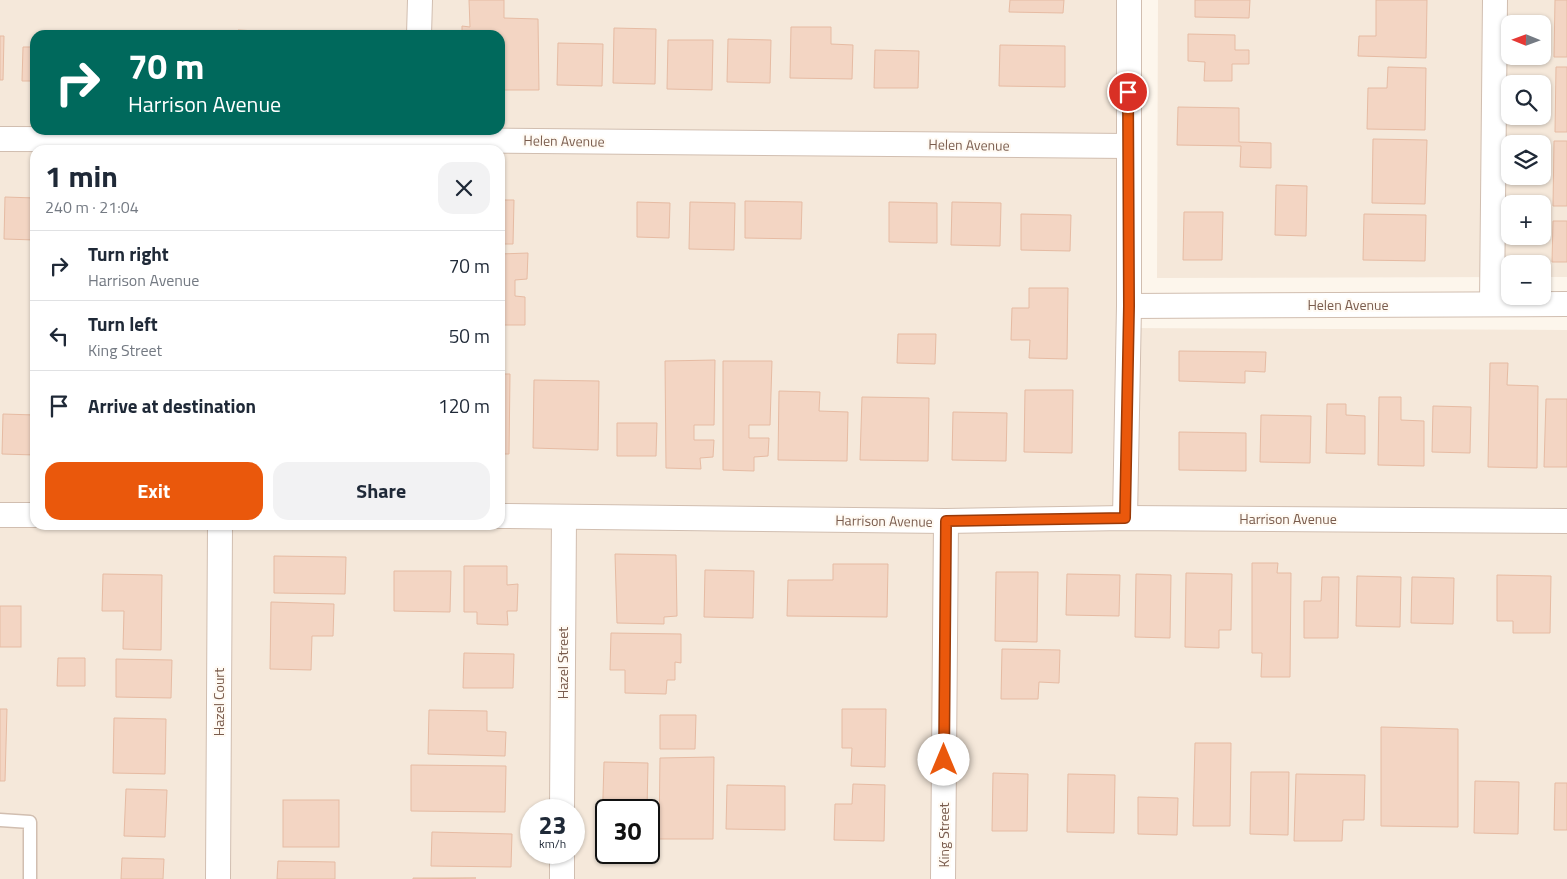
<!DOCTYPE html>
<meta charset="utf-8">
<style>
:root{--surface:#fff;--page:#f2f2f3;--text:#1f2937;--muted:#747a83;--line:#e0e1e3;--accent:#ea580c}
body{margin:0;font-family:"Titillium Web",sans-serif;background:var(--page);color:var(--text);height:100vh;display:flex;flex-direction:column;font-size:19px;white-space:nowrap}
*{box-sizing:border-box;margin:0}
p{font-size:16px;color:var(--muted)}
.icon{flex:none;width:28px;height:28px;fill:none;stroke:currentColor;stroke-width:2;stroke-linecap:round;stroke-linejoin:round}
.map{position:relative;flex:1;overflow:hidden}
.drawer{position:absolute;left:30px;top:145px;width:475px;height:385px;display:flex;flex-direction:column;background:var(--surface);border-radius:15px;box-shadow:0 1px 4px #0004}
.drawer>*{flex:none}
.guide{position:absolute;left:30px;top:30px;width:475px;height:105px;border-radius:15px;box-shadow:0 1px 4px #0004;background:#00695c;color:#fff;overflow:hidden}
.needle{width:32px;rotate:271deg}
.tools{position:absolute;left:1501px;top:15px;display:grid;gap:10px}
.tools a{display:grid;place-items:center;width:50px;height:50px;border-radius:10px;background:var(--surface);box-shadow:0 1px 4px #0004;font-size:25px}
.speed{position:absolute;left:520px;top:799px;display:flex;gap:10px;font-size:25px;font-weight:700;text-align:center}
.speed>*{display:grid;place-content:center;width:65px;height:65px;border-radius:50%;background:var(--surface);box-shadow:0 1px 4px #0004;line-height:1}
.speed small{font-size:12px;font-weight:400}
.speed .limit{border:2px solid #111;border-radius:8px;background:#fff;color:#111}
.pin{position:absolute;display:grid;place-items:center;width:42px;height:42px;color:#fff;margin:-21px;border:2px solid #fff;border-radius:50%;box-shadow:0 1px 5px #0007}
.me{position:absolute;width:55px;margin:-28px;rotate:0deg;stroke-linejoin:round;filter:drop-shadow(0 0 4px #0008)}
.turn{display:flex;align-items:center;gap:18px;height:105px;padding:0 15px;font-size:22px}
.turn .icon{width:65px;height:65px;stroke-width:2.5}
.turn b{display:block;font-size:35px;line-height:42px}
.round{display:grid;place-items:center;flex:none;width:52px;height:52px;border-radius:15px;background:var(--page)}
.headline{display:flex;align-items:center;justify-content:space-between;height:85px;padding:0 15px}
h1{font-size:30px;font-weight:700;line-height:38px}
.primary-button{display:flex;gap:10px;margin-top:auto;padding:10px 15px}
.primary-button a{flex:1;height:58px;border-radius:15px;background:var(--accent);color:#fff;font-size:20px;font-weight:700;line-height:58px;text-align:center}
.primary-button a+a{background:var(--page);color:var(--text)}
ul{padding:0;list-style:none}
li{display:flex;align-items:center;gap:15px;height:70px;padding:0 15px;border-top:1px solid var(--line)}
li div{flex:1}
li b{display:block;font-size:19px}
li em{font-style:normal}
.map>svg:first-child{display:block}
.residential{fill:#f5e8da;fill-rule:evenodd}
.building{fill:#f3d5c3;stroke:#e6bba3}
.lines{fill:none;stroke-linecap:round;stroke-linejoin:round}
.lane-casing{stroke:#d1beb0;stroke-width:15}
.street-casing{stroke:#d1beb0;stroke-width:26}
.lane{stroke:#fff;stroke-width:12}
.street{stroke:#fff;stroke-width:24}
.route-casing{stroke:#983908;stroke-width:12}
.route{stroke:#ea580c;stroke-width:9}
.labels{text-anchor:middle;stroke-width:4;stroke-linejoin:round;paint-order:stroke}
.street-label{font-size:14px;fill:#7a5c4d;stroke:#fffaf3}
</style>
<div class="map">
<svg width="1567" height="879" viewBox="0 0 1567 879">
<rect width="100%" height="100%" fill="#fdf6ec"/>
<!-- residential -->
<g class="residential">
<path d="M0,0H1131L1128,328L1567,330V879H0ZM35,35H500V130H35ZM35,150H500V525H35ZM531,810H574V852H531ZM606,810H649V852H606Z"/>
<path d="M1158,0H1567V277H1543L1542,264H1510V277L1157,278ZM1510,24H1542V56H1510ZM1510,84H1542V116H1510ZM1510,144H1542V176H1510ZM1510,204H1542V236H1510Z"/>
</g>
<!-- building -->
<g class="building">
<polygon points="469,0 504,0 504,18 538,19 539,90 500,90 500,35 462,35 462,26 470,27"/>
<polygon points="1010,0 1064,0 1063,13 1009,12"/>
<polygon points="1195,0 1250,0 1249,18 1195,17"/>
<polygon points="1376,0 1427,0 1426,58 1358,56 1359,36 1376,36"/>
<polygon points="1555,0 1567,0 1567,57 1554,57"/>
<polygon points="791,27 831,27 831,44 853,45 852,79 790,78"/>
<polygon points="614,28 656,29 655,84 613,83"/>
<polygon points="238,30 257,31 257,35 237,35"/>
<polygon points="1188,34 1235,35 1235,50 1249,50 1249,64 1232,64 1232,81 1204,81 1205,62 1188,61"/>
<polygon points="0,36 4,36 3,80 0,80"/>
<polygon points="728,39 771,40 770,83 727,82"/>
<polygon points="668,40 713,40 712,90 667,89"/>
<polygon points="558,43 603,44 602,86 557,85"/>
<polygon points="1000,45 1065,46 1065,87 999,86"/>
<polygon points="23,47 35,47 35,81 22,81"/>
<polygon points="875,50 919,51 918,88 874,88"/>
<polygon points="1388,67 1426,68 1425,130 1367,129 1368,88 1387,88"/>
<polygon points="1556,67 1567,67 1567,132 1555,132"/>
<polygon points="1178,107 1239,108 1239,142 1271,143 1271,168 1240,167 1241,146 1177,145"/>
<polygon points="1373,139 1427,140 1425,204 1372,203"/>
<polygon points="1554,141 1567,141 1567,206 1553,206"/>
<polygon points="1276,185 1307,186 1306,236 1275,235"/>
<polygon points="5,197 35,198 35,240 4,239"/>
<polygon points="500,200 514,200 513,244 500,244"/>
<polygon points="745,201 802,202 801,239 745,238"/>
<polygon points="637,202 670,203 669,238 637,237"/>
<polygon points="690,202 735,203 734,250 689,249"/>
<polygon points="889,202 937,203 937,243 889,242"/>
<polygon points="952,202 1001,203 1000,246 951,245"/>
<polygon points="1184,212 1223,212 1222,260 1183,260"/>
<polygon points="1021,214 1071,215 1070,251 1021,250"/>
<polygon points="1364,214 1426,215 1425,261 1363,260"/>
<polygon points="1553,221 1567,221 1567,262 1552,262"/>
<polygon points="528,253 527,279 515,280 515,296 525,297 525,325 500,325 500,254"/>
<polygon points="1029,288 1068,288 1067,359 1029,358 1030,340 1011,340 1012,308 1029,308"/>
<polygon points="898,334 936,334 935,364 897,363"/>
<polygon points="1179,351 1266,352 1265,372 1245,371 1245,383 1179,381"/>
<polygon points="715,360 714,425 694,425 694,440 714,440 713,457 700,458 701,469 666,468 665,361"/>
<polygon points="723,361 772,361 770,425 749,425 749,438 769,438 768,456 754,457 754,471 723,470"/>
<polygon points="1490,363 1508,363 1507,385 1538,386 1537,468 1488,467"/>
<polygon points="500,374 510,374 509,454 500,454"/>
<polygon points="534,380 599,381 598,450 533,448"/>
<polygon points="1025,390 1073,390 1072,453 1024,452"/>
<polygon points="779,391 820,392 819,411 848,412 847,461 778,460"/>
<polygon points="862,397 929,398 928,461 860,460"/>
<polygon points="1379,397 1401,397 1401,420 1424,421 1424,466 1378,465"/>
<polygon points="1546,399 1567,399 1567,467 1544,467"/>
<polygon points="1327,404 1346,404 1346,415 1365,416 1365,454 1326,453"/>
<polygon points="1433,406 1471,407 1470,453 1432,452"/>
<polygon points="953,412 1007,413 1006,461 952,460"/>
<polygon points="3,414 35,415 35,455 2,454"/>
<polygon points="1261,415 1311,416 1310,463 1260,462"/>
<polygon points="617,423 657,423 656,456 617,456"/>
<polygon points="1179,432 1246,433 1246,471 1179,470"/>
<polygon points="615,554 676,555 677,616 664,617 664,624 617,623"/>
<polygon points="274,556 346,557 345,594 274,593"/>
<polygon points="1252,563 1278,563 1277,573 1291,573 1290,677 1261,677 1262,653 1252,653"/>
<polygon points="833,564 888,564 887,617 787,616 788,580 833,580"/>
<polygon points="464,566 507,566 507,585 518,584 517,611 507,611 508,625 477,624 477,612 464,612"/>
<polygon points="705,570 754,571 753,618 704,617"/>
<polygon points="394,571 451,571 450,612 394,611"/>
<polygon points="996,572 1038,572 1037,642 995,641"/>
<polygon points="1186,573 1232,574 1231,630 1219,630 1219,648 1185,647"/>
<polygon points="103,574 162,575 161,650 123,649 124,611 102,611"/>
<polygon points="1067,574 1120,575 1119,616 1066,615"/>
<polygon points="1136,574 1171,575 1170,638 1135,637"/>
<polygon points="1497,575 1551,576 1550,633 1513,633 1513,621 1497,621"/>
<polygon points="1357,576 1401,577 1400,627 1356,626"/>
<polygon points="1322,577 1339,577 1338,638 1304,638 1304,601 1321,601"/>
<polygon points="1412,577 1454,578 1453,624 1411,623"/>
<polygon points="271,602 334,604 333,636 312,636 311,670 270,669"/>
<rect x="0" y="606" width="21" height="41"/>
<polygon points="611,633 681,634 681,663 675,662 675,680 667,680 666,694 625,693 625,670 610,670"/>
<polygon points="1002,649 1060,650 1059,683 1039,682 1038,699 1001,699"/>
<polygon points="464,653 514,654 513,688 463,688"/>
<polygon points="58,658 85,658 85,686 57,686"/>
<polygon points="116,659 172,660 171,698 116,697"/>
<polygon points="0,709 7,709 5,781 0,781"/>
<polygon points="842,709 886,709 885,767 851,766 852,748 842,748"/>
<polygon points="429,710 487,711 487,731 506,732 505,756 428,754"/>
<polygon points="660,715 696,715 695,749 660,749"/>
<polygon points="114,718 166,719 165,774 113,773"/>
<polygon points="1381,727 1458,729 1458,827 1381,826"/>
<polygon points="1195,743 1231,743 1230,826 1193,826"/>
<polygon points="714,757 713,839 659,839 660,758"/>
<polygon points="604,762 648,763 647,810 606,810 606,830 602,830"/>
<polygon points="411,765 506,766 505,812 411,811"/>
<polygon points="1251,772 1289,772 1288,835 1250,834"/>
<polygon points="993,773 1028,774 1027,831 992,831"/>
<polygon points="1068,774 1115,775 1114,833 1067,832"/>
<polygon points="1296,774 1365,775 1364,820 1343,820 1342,841 1294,841"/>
<polygon points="1475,781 1519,782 1518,834 1474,833"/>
<polygon points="1555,783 1567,783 1567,830 1554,830"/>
<polygon points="853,784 885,785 884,841 834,840 835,804 852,804"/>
<polygon points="727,785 785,786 785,830 726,829"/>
<polygon points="126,789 167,790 165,837 124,836"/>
<polygon points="1138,797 1178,798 1177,835 1138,834"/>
<rect x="283" y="800" width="56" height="47"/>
<polygon points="432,832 512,834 511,867 431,866"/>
<polygon points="122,858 164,859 163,879 121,879"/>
<polygon points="278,861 335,862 335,879 277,879"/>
<polygon points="413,878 476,878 413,879"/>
</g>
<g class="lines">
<!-- lane casing -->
<g class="lane-casing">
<polyline id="lane" points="0,820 30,822 30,879"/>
</g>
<!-- street casing -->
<g class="street-casing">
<g id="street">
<polyline points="419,35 420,0"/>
<polyline points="0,139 417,140 1128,146"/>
<polyline points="1492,304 1495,0"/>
<polyline points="1129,306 1567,304"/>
<polyline points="0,515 35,515"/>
<polyline points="500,516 946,521 1125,518 1567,521"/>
<polyline points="1125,518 1129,306 1129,0"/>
<polyline points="562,810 564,517"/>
<polyline points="218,879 220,525"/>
<polyline points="562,879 562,852"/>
<polyline points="943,879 946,521"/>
</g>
</g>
<!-- lane -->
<use href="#lane" class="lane"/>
<!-- street -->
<use href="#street" class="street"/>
</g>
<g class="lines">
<!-- route casing -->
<g class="route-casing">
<polyline id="route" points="944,760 946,521 1125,518 1129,306 1128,92"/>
</g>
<!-- route -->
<use href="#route" class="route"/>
</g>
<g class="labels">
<!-- street labels -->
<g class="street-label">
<text transform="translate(564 141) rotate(1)" y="5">Helen Avenue</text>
<text transform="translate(969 145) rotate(1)" y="5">Helen Avenue</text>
<text x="1348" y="310">Helen Avenue</text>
<text x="1288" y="524">Harrison Avenue</text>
<text transform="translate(884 521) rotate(1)" y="5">Harrison Avenue</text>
<text transform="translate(563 663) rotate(-90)" y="5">Hazel Street</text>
<text transform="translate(219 702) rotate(-90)" y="5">Hazel Court</text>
<text transform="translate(944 835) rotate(-90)" y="5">King Street</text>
</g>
</g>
</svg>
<div class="tools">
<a><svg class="needle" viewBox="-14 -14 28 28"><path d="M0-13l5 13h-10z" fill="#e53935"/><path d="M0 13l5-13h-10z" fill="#747a83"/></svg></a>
<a><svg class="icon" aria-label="search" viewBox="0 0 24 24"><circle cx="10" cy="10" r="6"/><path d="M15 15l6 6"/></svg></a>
<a><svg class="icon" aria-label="layers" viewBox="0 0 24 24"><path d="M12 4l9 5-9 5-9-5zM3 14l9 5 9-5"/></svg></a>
<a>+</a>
<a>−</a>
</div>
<div class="speed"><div>23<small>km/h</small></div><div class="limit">30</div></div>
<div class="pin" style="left:1128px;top:92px;background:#d93025"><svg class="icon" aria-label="arrive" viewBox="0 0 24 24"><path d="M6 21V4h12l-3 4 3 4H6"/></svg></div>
<svg class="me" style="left:944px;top:760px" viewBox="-20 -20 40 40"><circle r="19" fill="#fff"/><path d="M0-13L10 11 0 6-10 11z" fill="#ea580c"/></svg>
<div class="guide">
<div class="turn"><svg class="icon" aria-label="right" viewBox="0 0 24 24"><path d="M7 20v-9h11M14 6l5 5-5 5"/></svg><div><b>70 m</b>Harrison Avenue</div></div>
</div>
<section class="drawer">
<div class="headline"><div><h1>1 min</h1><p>240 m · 21:04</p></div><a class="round"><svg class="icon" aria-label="close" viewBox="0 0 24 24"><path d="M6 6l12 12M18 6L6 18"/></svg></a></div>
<ul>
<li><svg class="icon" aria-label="right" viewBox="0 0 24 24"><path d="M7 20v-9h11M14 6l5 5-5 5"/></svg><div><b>Turn right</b><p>Harrison Avenue</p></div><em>70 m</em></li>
<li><svg class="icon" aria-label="left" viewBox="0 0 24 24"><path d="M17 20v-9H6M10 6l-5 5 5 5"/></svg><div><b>Turn left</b><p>King Street</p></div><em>50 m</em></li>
<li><svg class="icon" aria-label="arrive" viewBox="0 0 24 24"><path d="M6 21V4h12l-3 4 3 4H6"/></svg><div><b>Arrive at destination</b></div><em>120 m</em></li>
</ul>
<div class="primary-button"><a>Exit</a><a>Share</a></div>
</section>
</div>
